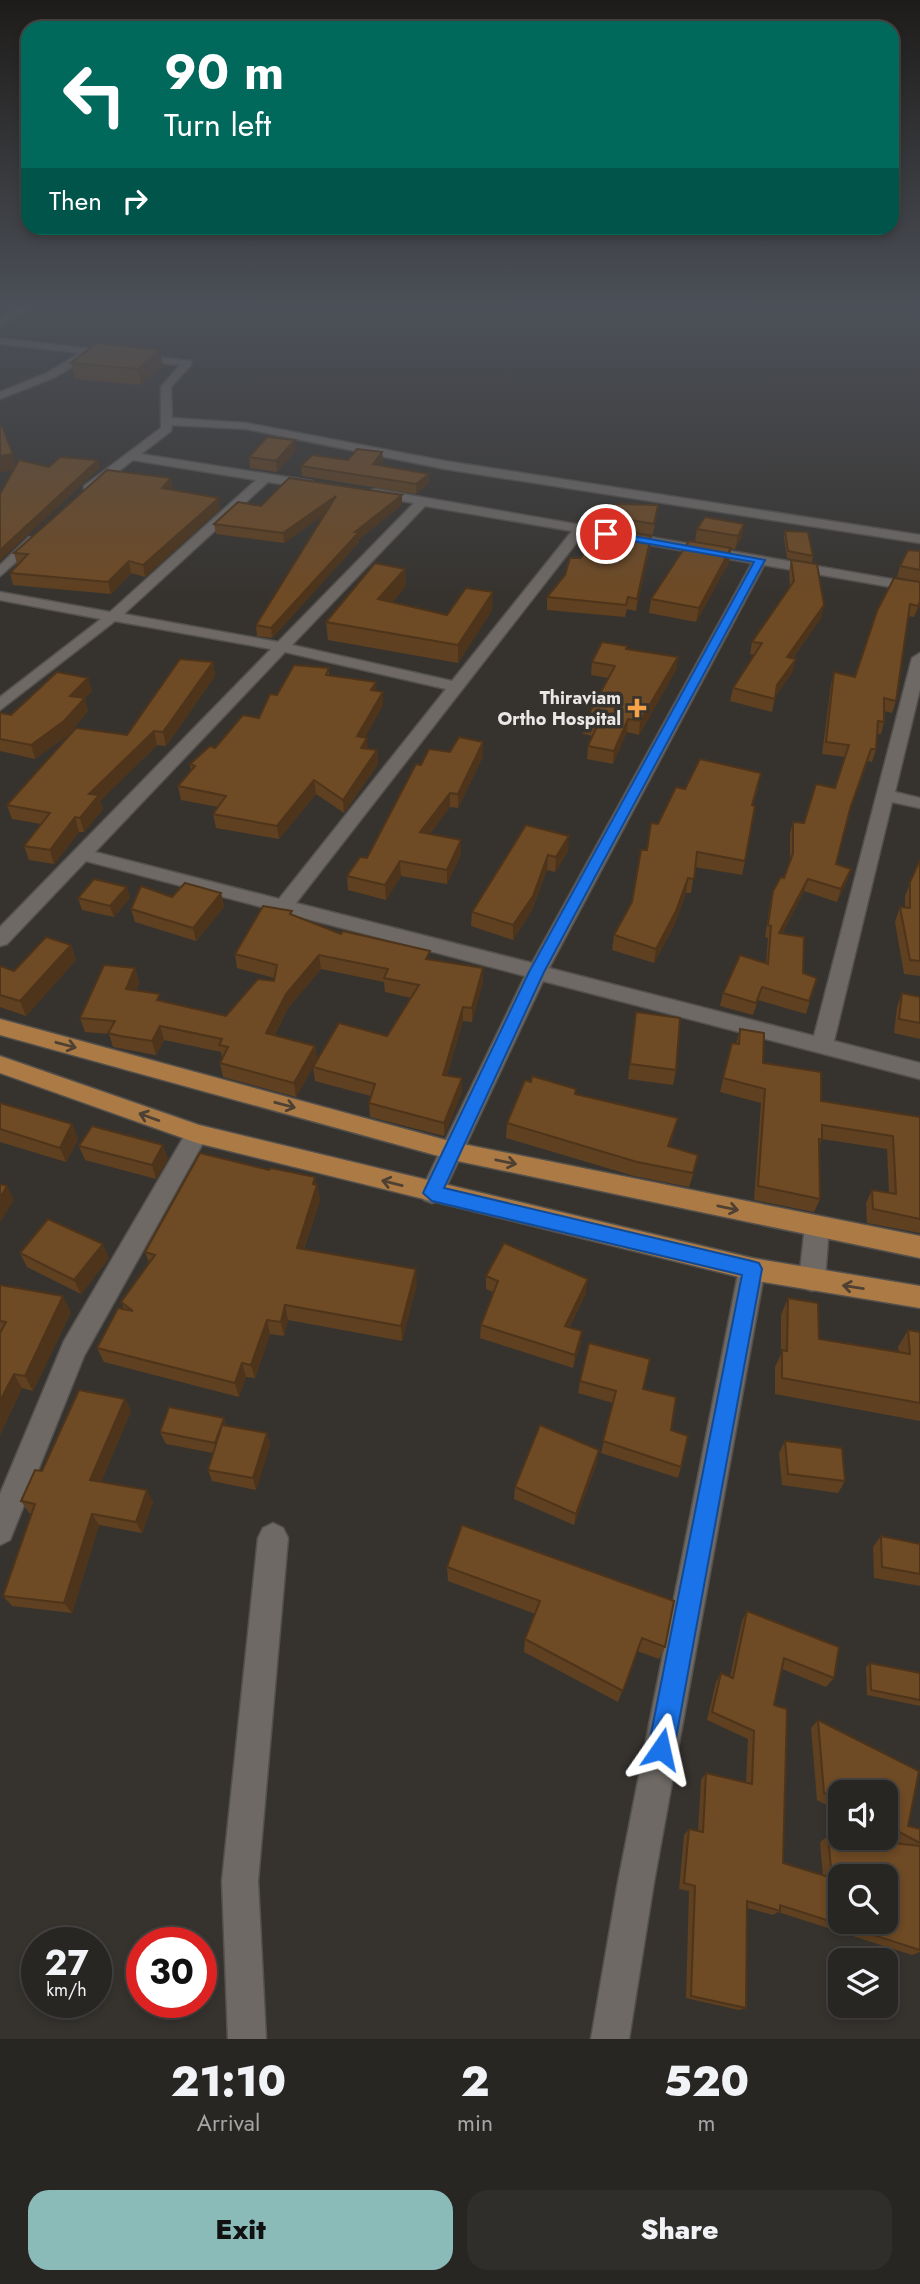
<!DOCTYPE html>
<style>
:root{--surface:#282623;--page:#302e2b;--text:#f1f3f6;--muted:#a5a5a6;--line:#444341;--accent:#8bbbb9}
body{margin:0;font-family:Jost,sans-serif;background:var(--page);color:var(--text);height:100vh;display:flex;flex-direction:column;font-size:26px;white-space:nowrap}
*{box-sizing:border-box;margin:0}
p{font-size:23px;color:var(--muted)}
.icon{flex:none;width:38px;height:38px;fill:none;stroke:currentColor;stroke-width:2;stroke-linecap:round;stroke-linejoin:round}
.map{position:relative;height:2039px;overflow:hidden}
.panel{display:flex;flex-direction:column;background:var(--surface);flex:1}
.panel>*{flex:none}
.hud{position:absolute;left:21px;top:21px;width:878px;height:214px;border-radius:21px;box-shadow:0 4px 10px #0003,0 0 0 2px var(--line);background:#00695c;color:#fff;overflow:hidden}
.tools{position:absolute;left:828px;top:1780px;display:grid;gap:14px}
.tools a{display:grid;place-items:center;width:70px;height:70px;border-radius:14px;background:var(--surface);box-shadow:0 4px 10px #0003,0 0 0 2px var(--line);font-size:35px}
.speed{position:absolute;left:21px;top:1927px;display:flex;gap:14px;font-size:35px;font-weight:700;text-align:center}
.speed>*{display:grid;place-content:center;width:91px;height:91px;border-radius:50%;background:var(--surface);box-shadow:0 4px 10px #0003,0 0 0 2px var(--line);line-height:1}
.speed small{font-size:18px;font-weight:400}
.speed .limit{border:10px solid #d22;background:#fff;color:#111}
.pin{position:absolute;display:grid;place-items:center;width:60px;height:60px;color:#fff;margin:-30px;border:4px solid #fff;border-radius:50%;box-shadow:0 2px 7px #0007}
.me{position:absolute;width:77px;margin:-38px;rotate:11deg;stroke-linejoin:round;filter:drop-shadow(0 0 5px #0008)}
.turn{display:flex;align-items:center;gap:24px;height:147px;padding:0 28px;font-size:32px}
.turn .icon{width:91px;height:91px;stroke-width:2.5}
.turn b{display:block;font-size:49px;line-height:60px}
.then{display:flex;align-items:center;height:66px;padding:0 28px;background:#0003;gap:14px;font-size:26px}
.eta{display:flex;justify-content:space-evenly;align-items:center;height:119px;text-align:center}
.eta b{font-size:42px;font-weight:800;line-height:49px}
.action{display:flex;gap:14px;margin-top:auto;padding:14px 28px}
.action a{flex:1;height:80px;border-radius:21px;background:var(--accent);color:#111;font-size:28px;font-weight:800;line-height:80px;text-align:center}
.action a+a{background:var(--page);color:var(--text)}
.map>svg:first-child{display:block}
.lines{fill:none;stroke-linecap:round;stroke-linejoin:round}
.minor-casing{stroke:#53504d;stroke-width:3}
.primary-casing{stroke:#53504d;stroke-width:3}
.minor{fill:#6e6965;fill-rule:evenodd}
.primary{fill:#ac7b45;fill-rule:evenodd}
.wall{fill:#5f4020;fill-rule:evenodd}
.shaded-wall{fill:#4d341a}
.building{fill:#6e4a25;stroke:#4d341a;stroke-width:2;fill-rule:evenodd}
.oneway{stroke:#4e4133}
.route{fill:#1a73e8;stroke:#114b97;stroke-width:2}
.poi-dot{fill:#f6a247;stroke:#36332f;stroke-width:2.5}
.labels{text-anchor:middle;stroke-width:7;stroke-linejoin:round;paint-order:stroke}
.far-poi-label{font-size:18px;font-weight:bold;fill:#eae8e6;stroke:#36332f;text-anchor:end}
</style>
<div class="map">
<svg width="920" height="2039" viewBox="0 0 920 2039">
<rect width="100%" height="100%" fill="#36332f"/>
<g class="lines">
<!-- minor casing -->
<g class="minor-casing">
<g id="minor">
<polygon points="13,310 24,310 0,327 0,320"/>
<path d="M0,338L191,361V365L171,387L172,418L246,423L445,461L920,535V543L445,469L246,429L172,425L171,431L141,454L312,481L318,485L312,489L268,482L124,614L278,642L414,503L371,496V490L375,489L920,584V592L764,565L549,968L814,1036L912,658L920,653V689L895,792L920,798V808L892,802L834,1041L920,1063V1079L543,981L440,1200L432,1203L424,1200L420,1193L525,976L86,861L7,944L0,946V927L271,649L115,621L0,710V697L101,619L0,600V592L110,612L256,480L133,460L92,492H84V486L161,428V387L180,365L92,355L55,377L0,399V392L47,373L80,353L0,344ZM425,506L572,531L452,681L292,645ZM584,533L752,563L532,963L296,903ZM285,652L446,689L279,899L95,852Z"/>
<polygon points="29,537 41,540 0,576 0,565"/>
<polygon points="197,1125 205,1128 208,1134 84,1356 10,1540 0,1545 0,1494 64,1341 189,1128"/>
<polygon points="817,1216 826,1219 829,1226 825,1280 821,1288 812,1291 803,1288 799,1280 805,1226 808,1219"/>
<polygon points="752,1258 761,1261 765,1269 654,1882 629,2039 591,2039 618,1882 739,1269 743,1261"/>
<polygon points="273,1523 283,1528 288,1538 258,1881 266,2039 228,2039 222,1881 258,1538 263,1528"/>
</g>
</g>
<!-- primary casing -->
<g class="primary-casing">
<g id="primary">
<polygon points="0,1019 453,1142 920,1236 920,1258 453,1160 0,1035"/>
<polygon points="0,1056 199,1125 752,1258 920,1286 920,1308 752,1280 197,1143 0,1073"/>
</g>
</g>
<!-- minor -->
<use href="#minor" class="minor"/>
<!-- primary -->
<use href="#primary" class="primary"/>
</g>
<!-- wall -->
<g class="wall">
<polygon points="71,363 163,366 141,385 75,379"/>
<polygon points="296,451 277,472 250,468 249,457"/>
<polygon points="382,452 383,461 380,465 429,483 416,494 302,476 301,466 348,460"/>
<polygon points="172,489 220,509 145,577 131,573 111,594 13,585 10,573 18,564 17,564 14,553"/>
<polygon points="402,505 359,539 359,542 272,638 257,636 256,625 325,514 284,543 216,534 214,524 261,506"/>
<polygon points="658,505 653,535 606,527 607,516"/>
<polygon points="697,529 742,537 735,549 731,549 729,562 696,622 649,613 651,599 695,542"/>
<polygon points="785,531 813,556 812,563 787,558 784,538"/>
<polygon points="650,548 636,611 627,609 625,617 547,610 547,597 581,558"/>
<polygon points="920,551 920,582 897,577 900,566"/>
<polygon points="791,560 824,605 821,618 793,658 793,671 775,697 772,712 730,701 733,688 754,655 750,654 752,642 790,586 789,572"/>
<polygon points="405,569 406,586 392,602 447,615 492,610 458,663 328,640 326,622"/>
<polygon points="894,578 920,606 914,617 908,616 896,701 892,713 884,711 884,722 881,734 877,734 876,749 872,762 868,761 848,816 836,864 851,869 847,881 837,902 804,891 782,934 803,973 817,978 806,1014 758,1000 753,1015 720,1006 723,993 766,963 768,938 765,937 770,904 773,891 784,878 790,862 790,834 793,822 804,823 835,788 845,757 822,754 831,684 834,672 855,677"/>
<polygon points="626,650 678,657 676,670 639,735 627,732 613,764 587,759 588,746 593,736 583,734 585,721 608,678 591,675 592,662"/>
<polygon points="213,662 215,676 166,746 157,745 100,801 103,809 84,832 79,832 54,864 29,860 24,846 41,824 12,819 7,805 127,735"/>
<polygon points="329,668 329,675 376,682 376,691 383,705 365,737 367,749 377,750 378,764 344,813 316,794 279,839 216,828 213,814 218,807 181,800 178,786 191,771 190,764 215,748 259,718 277,695"/>
<polygon points="88,678 92,691 84,698 88,711 68,735 35,759 0,751 0,714 11,715"/>
<polygon points="483,742 483,756 458,808 450,807 430,834 461,854 447,884 401,876 386,900 348,890 347,876 367,858 421,765 450,752"/>
<polygon points="758,788 753,805 745,861 742,875 695,867 691,893 686,893 674,926 654,963 612,950 614,935 632,902 647,850 658,824 685,789"/>
<polygon points="526,825 568,851 555,872 547,870 532,910 513,940 471,926 472,912"/>
<polygon points="920,860 920,976 904,974 895,922 900,907 905,908 905,896"/>
<polygon points="221,893 224,907 196,941 135,922 131,909 172,897"/>
<polygon points="78,898 130,898 114,917 82,910"/>
<polygon points="292,915 341,934 430,960 483,982 472,1022 463,1021 447,1075 462,1092 444,1136 370,1117 369,1103 371,1096 315,1081 313,1067 387,1036 411,998 385,992 384,982 321,969 288,1008 274,1036 315,1046 317,1060 296,1097 223,1077 220,1063 222,1058 221,1052 164,1040 156,1055 113,1047 109,1034 85,1032 80,1018 135,968 139,982 136,990 162,1002 226,1016 274,981 274,978 237,968 235,954"/>
<polygon points="71,945 76,960 26,1016 0,1007 0,966 14,971"/>
<polygon points="902,993 920,997 920,1039 894,1033 897,1007"/>
<polygon points="636,1012 676,1070 673,1085 628,1079"/>
<polygon points="740,1029 763,1063 821,1101 920,1117 920,1233 867,1223 866,1203 872,1190 889,1193 887,1149 822,1139 819,1147 820,1199 814,1212 754,1200 761,1103 720,1092 732,1043 736,1044"/>
<polygon points="575,1094 678,1118 670,1146 695,1169 689,1187 634,1176 506,1138 507,1123"/>
<polygon points="0,1103 72,1124 78,1139 66,1162 0,1142"/>
<polygon points="79,1146 168,1159 156,1179 85,1160"/>
<polygon points="317,1185 320,1200 304,1249 417,1284 402,1341 288,1320 284,1336 270,1334 255,1378 246,1377 239,1397 104,1362 97,1348 124,1309 121,1302 149,1262 145,1252"/>
<polygon points="20,1253 109,1258 81,1294 27,1267"/>
<polygon points="486,1276 586,1293 569,1328 582,1331 580,1345 573,1368 480,1338 481,1325 493,1292 486,1289"/>
<polygon points="0,1285 71,1312 33,1391 22,1388 0,1435"/>
<polygon points="788,1298 819,1339 899,1353 898,1347 908,1330 920,1332 920,1421 775,1394 775,1367 781,1354 781,1315"/>
<polygon points="580,1381 643,1389 671,1430 681,1467 678,1478 601,1453 613,1403 578,1393"/>
<polygon points="125,1399 131,1411 101,1482 153,1502 142,1533 99,1525 72,1613 12,1606 3,1596 32,1513 29,1513 21,1501 42,1471"/>
<polygon points="226,1426 267,1433 270,1445 256,1490 212,1481 208,1470 213,1453 166,1444 160,1432"/>
<polygon points="785,1441 845,1481 838,1493 782,1485 779,1453"/>
<polygon points="597,1462 574,1525 514,1499 515,1487"/>
<polygon points="881,1536 920,1544 920,1586 874,1578 873,1547"/>
<polygon points="447,1567 665,1647 659,1659 637,1651 618,1702 524,1652 525,1639 535,1614 448,1581"/>
<path d="M747,1611L839,1647L834,1678L826,1687L782,1669L774,1705L787,1709L783,1863L823,1876L820,1842L828,1836L902,1844L886,1836V1792H840V1812L817,1800L811,1728L818,1720L919,1771L908,1826L920,1829V1952L912,1955L778,1912L773,1915L747,1908L746,2008L739,2010L686,1998L689,1891L679,1889L684,1835L689,1829L698,1831L701,1780L706,1773L746,1783L748,1739L707,1720L716,1682L721,1673L730,1677L742,1621ZM840,1876H886V1922H840Z"/>
<polygon points="870,1663 920,1673 920,1706 867,1695 866,1667"/>
</g>
<!-- shaded-wall -->
<g class="shaded-wall">
<polygon points="160,350 163,366 141,385 138,369"/>
<polygon points="295,440 296,451 277,472 276,461"/>
<polygon points="382,452 383,461 373,473 373,464"/>
<polygon points="13,454 17,470 0,472 0,456"/>
<polygon points="98,460 100,468 0,561 0,550"/>
<polygon points="429,474 429,483 416,494 416,484"/>
<polygon points="171,478 173,489 164,499 162,488"/>
<polygon points="402,495 402,505 359,539 359,542 272,638 271,628 355,532"/>
<polygon points="336,496 337,506 284,543 283,533"/>
<polygon points="219,498 220,509 145,577 143,565"/>
<polygon points="744,524 742,537 735,549 738,536"/>
<polygon points="651,536 650,548 636,611 637,599"/>
<polygon points="731,548 729,562 696,622 699,608"/>
<polygon points="129,561 131,573 111,594 108,582"/>
<polygon points="405,569 406,586 379,617 378,599"/>
<polygon points="493,592 492,610 458,663 458,645"/>
<polygon points="920,601 920,606 914,617 918,606"/>
<polygon points="824,605 821,618 784,670 787,657"/>
<polygon points="678,657 676,670 639,735 640,721"/>
<polygon points="796,659 793,671 774,698 777,685"/>
<polygon points="213,662 215,676 166,746 163,732"/>
<polygon points="88,678 92,691 74,709 70,696"/>
<polygon points="376,682 377,695 371,690"/>
<polygon points="383,692 383,705 358,750 357,736"/>
<polygon points="85,698 88,711 68,735 35,759 31,745"/>
<polygon points="628,719 627,732 613,764 614,751"/>
<polygon points="154,731 157,745 100,801 103,809 84,832 80,818 89,794"/>
<polygon points="367,738 368,751 361,748"/>
<polygon points="483,742 483,756 458,808 458,794"/>
<polygon points="377,750 378,764 344,813 343,800"/>
<polygon points="314,780 316,794 279,839 277,826"/>
<polygon points="450,793 450,807 421,846 420,832"/>
<polygon points="75,817 79,832 54,864 50,850"/>
<polygon points="569,836 568,851 555,872 556,857"/>
<polygon points="461,840 461,854 447,884 447,870"/>
<polygon points="548,855 547,870 532,910 513,940 513,925"/>
<polygon points="400,861 401,876 386,900 385,885"/>
<polygon points="851,869 847,881 837,902 841,889"/>
<polygon points="688,878 686,893 674,926 654,963 656,949"/>
<polygon points="808,879 804,891 776,946 779,933"/>
<polygon points="127,887 130,898 114,917 110,906"/>
<polygon points="221,893 224,907 196,941 193,928"/>
<polygon points="71,945 76,960 26,1016 20,1001"/>
<polygon points="319,955 321,969 288,1008 268,1047 266,1033 286,994"/>
<polygon points="135,968 139,982 130,1003 126,989"/>
<polygon points="483,968 483,982 472,1022 472,1008"/>
<polygon points="463,1007 463,1021 443,1089 443,1075"/>
<polygon points="160,1026 164,1040 156,1055 152,1041"/>
<polygon points="315,1046 317,1060 296,1097 294,1083"/>
<polygon points="462,1078 462,1092 444,1136 444,1123"/>
<polygon points="678,1118 674,1133 665,1160 668,1146"/>
<polygon points="72,1124 78,1139 66,1162 60,1148"/>
<polygon points="163,1145 168,1159 156,1179 152,1165"/>
<polygon points="315,1177 320,1200 299,1263 297,1248 313,1184"/>
<polygon points="7,1186 14,1200 0,1223 0,1198"/>
<polygon points="103,1244 109,1258 81,1294 74,1280"/>
<polygon points="416,1269 417,1284 402,1341 401,1326"/>
<polygon points="588,1279 586,1293 563,1339 565,1326"/>
<polygon points="63,1296 71,1312 33,1391 25,1376"/>
<polygon points="285,1305 288,1320 284,1336 281,1322"/>
<polygon points="267,1320 270,1334 255,1378 251,1365"/>
<polygon points="582,1331 580,1345 573,1368 575,1355"/>
<polygon points="242,1363 246,1377 239,1397 235,1383"/>
<polygon points="14,1374 22,1388 0,1435 0,1401"/>
<polygon points="125,1399 131,1411 97,1492 90,1480"/>
<polygon points="224,1418 228,1430 220,1455 215,1443"/>
<polygon points="267,1433 270,1445 256,1490 253,1478"/>
<polygon points="599,1450 597,1462 574,1525 576,1514"/>
<polygon points="147,1490 153,1502 142,1533 136,1522"/>
<polygon points="92,1514 99,1525 72,1613 64,1603"/>
</g>
<!-- building -->
<g class="building">
<polygon points="97,343 160,350 138,369 71,363"/>
<polygon points="0,421 13,454 0,456"/>
<polygon points="267,437 295,440 276,461 249,457"/>
<polygon points="357,449 382,452 373,464 429,474 416,484 301,466 312,455 348,460"/>
<polygon points="60,457 98,460 0,550 0,494 19,460 49,467"/>
<polygon points="107,470 171,478 162,488 219,498 143,565 129,561 108,582 10,573 28,554 14,553"/>
<polygon points="289,478 402,495 355,532 359,532 271,628 256,625 336,496 283,533 214,524 238,502 261,506"/>
<polygon points="615,504 658,505 654,524 607,516"/>
<polygon points="705,517 744,524 738,536 697,529"/>
<polygon points="600,528 651,536 637,599 628,597 626,605 547,597 565,575 570,558 581,558"/>
<polygon points="785,531 808,532 813,556 788,551"/>
<polygon points="689,541 731,548 699,608 651,599"/>
<polygon points="908,550 920,551 920,570 900,566"/>
<polygon points="791,560 817,564 824,605 787,657 796,659 777,685 775,699 733,688 762,643 752,642 794,581"/>
<polygon points="375,563 405,569 378,599 447,615 466,588 493,592 458,645 326,622"/>
<polygon points="894,578 920,582 920,601 918,606 910,604 896,701 884,698 884,722 878,721 876,749 871,749 850,809 836,864 851,869 841,889 808,879 779,933 804,937 803,973 817,978 809,1001 762,987 756,1003 723,993 740,955 768,964 771,926 768,925 773,891 781,877 784,878 793,853 793,822 804,823 816,784 835,788 849,745 826,742 834,672 855,677 877,611"/>
<polygon points="602,642 627,646 626,649 678,657 640,721 628,719 614,751 588,746 598,724 585,721 615,666 592,662"/>
<polygon points="180,659 213,662 163,732 154,731 89,794 99,795 80,818 75,817 50,850 24,846 50,813 7,805 76,728 127,735"/>
<polygon points="294,665 329,668 326,675 376,682 371,690 383,692 357,736 367,738 361,748 377,750 343,800 314,780 277,826 213,814 226,796 178,786 195,766 190,764 210,746 215,748 243,715 259,718 270,694 277,695"/>
<polygon points="57,672 88,678 70,696 85,698 64,721 31,745 0,739 0,714 1,713 11,715"/>
<polygon points="459,737 483,742 458,794 450,793 420,832 461,840 447,870 400,861 385,885 347,876 360,857 367,858 416,764 421,765 429,749 450,752"/>
<polygon points="700,759 761,773 752,805 755,806 745,861 697,852 694,879 688,878 676,911 656,949 614,935 632,902 641,850 647,850 651,823 658,824 676,787 685,789"/>
<polygon points="526,825 569,836 556,857 548,855 533,896 513,925 472,912"/>
<polygon points="920,860 920,961 910,960 900,907 910,908 910,882"/>
<polygon points="94,879 127,887 110,906 78,898"/>
<polygon points="185,883 221,893 193,928 131,909 141,886 172,897"/>
<polygon points="263,906 292,911 290,914 341,934 343,931 430,951 426,959 483,968 472,1008 463,1007 443,1075 462,1078 444,1123 369,1103 375,1084 313,1067 339,1023 387,1036 419,985 384,978 388,969 319,955 286,994 266,1033 315,1046 294,1083 220,1063 228,1047 219,1045 222,1039 160,1026 152,1041 120,1036 108,1033 115,1021 80,1018 104,965 135,968 126,989 160,994 157,1000 226,1016 258,979 274,981 277,965 235,954"/>
<polygon points="46,937 71,945 20,1001 0,995 0,966 14,971"/>
<polygon points="902,993 920,997 920,1023 899,1019"/>
<polygon points="636,1012 680,1018 676,1070 630,1064"/>
<polygon points="740,1029 764,1033 763,1063 821,1072 821,1101 920,1117 920,1219 873,1209 872,1190 896,1194 893,1136 822,1125 822,1139 819,1139 820,1199 758,1186 765,1089 723,1078 732,1043 739,1044"/>
<polygon points="532,1076 576,1089 575,1094 678,1118 668,1146 698,1155 693,1173 637,1162 507,1123 525,1080 531,1082"/>
<polygon points="0,1103 72,1124 60,1148 0,1129"/>
<polygon points="92,1126 163,1145 152,1165 79,1146"/>
<polygon points="200,1153 269,1170 271,1168 315,1177 313,1184 317,1185 297,1248 416,1269 401,1326 285,1305 281,1322 267,1320 251,1365 242,1363 235,1383 97,1348 118,1308 133,1311 121,1302 155,1255 145,1252"/>
<polygon points="0,1184 7,1186 0,1198"/>
<polygon points="48,1219 103,1244 74,1280 20,1253"/>
<polygon points="504,1243 588,1279 565,1326 582,1331 575,1355 481,1325 498,1281 486,1276"/>
<polygon points="0,1285 63,1296 25,1376 14,1374 0,1401 0,1333 6,1322 0,1321"/>
<polygon points="788,1298 818,1303 819,1339 910,1354 908,1330 920,1332 920,1403 782,1378 782,1350 787,1351"/>
<polygon points="589,1343 650,1359 643,1389 676,1397 671,1430 688,1436 681,1467 603,1441 616,1391 580,1381"/>
<polygon points="79,1390 125,1399 90,1480 147,1490 136,1522 92,1514 64,1603 3,1596 35,1504 21,1501 35,1470 42,1471"/>
<polygon points="169,1407 224,1418 215,1443 160,1432"/>
<polygon points="222,1425 267,1433 253,1478 208,1470"/>
<polygon points="540,1425 599,1450 576,1514 515,1487"/>
<polygon points="785,1441 842,1448 845,1481 788,1474"/>
<polygon points="462,1525 674,1601 665,1647 642,1638 623,1691 525,1639 540,1601 447,1567"/>
<polygon points="881,1536 920,1544 920,1574 882,1567"/>
<path d="M747,1611L839,1647L834,1678L784,1658L774,1705L787,1709L783,1863L832,1878L828,1836L920,1846V1950L780,1905V1911L747,1901L746,2008L691,1996L695,1886L684,1883L689,1829L703,1832L706,1773L752,1784L754,1731L712,1712L721,1673L733,1678ZM840,1876H886V1922H840Z"/>
<polygon points="870,1663 920,1673 920,1700 871,1690"/>
<polygon points="818,1720 919,1771 908,1826 920,1829 920,1843 886,1825 886,1792 840,1792 840,1801 824,1793"/>
</g>
<!-- one-way arrows -->
<defs><path id="oneway-shaft" d="M-6 0H5M1.5-3L5.5 0L1.5 3" fill="none" stroke-width="1.6" stroke-linecap="round" stroke-linejoin="round" transform="scale(1.75)"/></defs>
<g class="oneway">
<use href="#oneway-shaft" transform="translate(66 1045) rotate(15)"/>
<use href="#oneway-shaft" transform="translate(285 1105) rotate(15)"/>
<use href="#oneway-shaft" transform="translate(149 1117) rotate(-160)"/>
<use href="#oneway-shaft" transform="translate(506 1162) rotate(12)"/>
<use href="#oneway-shaft" transform="translate(392 1183) rotate(-166)"/>
<use href="#oneway-shaft" transform="translate(728 1208) rotate(12)"/>
<use href="#oneway-shaft" transform="translate(853 1287) rotate(-171)"/>
</g>
<!-- sky -->
<linearGradient id="sky" x2="0" y2="1"><stop stop-color="#1e1c1a"/><stop offset="0.52" stop-color="#4c5058"/><stop offset="1" stop-color="#4c5058" stop-opacity="0"/></linearGradient>
<rect width="920" height="595" fill="url(#sky)"/>
<!-- route -->
<polygon class="route" points="606,531 765,560 544,972 444,1188 752,1261 759,1263 762,1269 674,1749 670,1758 661,1761 652,1758 648,1749 742,1275 432,1201 423,1193 529,972 754,562 603,536"/>
<!-- markers -->
<path class="poi-dot" d="M633.5 697.5h7v7h7v7h-7v7h-7v-7h-7v-7h7z"/>
<g class="labels">
<!-- far-poi labels -->
<g class="far-poi-label">
<text x="621" y="704">Thiraviam<tspan x="621" dy="21">Ortho Hospital</tspan></text>
</g>
</g>
</svg>
<div class="tools">
<a><svg class="icon" aria-label="sound" viewBox="0 0 24 24"><path d="M4 9h4l5-4v14l-5-4H4zM17 9q2 3 0 6"/></svg></a>
<a><svg class="icon" aria-label="search" viewBox="0 0 24 24"><circle cx="10" cy="10" r="6"/><path d="M15 15l6 6"/></svg></a>
<a><svg class="icon" aria-label="layers" viewBox="0 0 24 24"><path d="M12 4l9 5-9 5-9-5zM3 14l9 5 9-5"/></svg></a>
</div>
<div class="speed"><div>27<small>km/h</small></div><div class="limit">30</div></div>
<div class="pin" style="left:606px;top:534px;background:#d93025"><svg class="icon" aria-label="arrive" viewBox="0 0 24 24"><path d="M6 21V4h12l-3 4 3 4H6"/></svg></div>
<svg class="me" style="left:661px;top:1749px" viewBox="-20 -20 40 40"><path d="M0-17L14 15 0 8-14 15z" fill="#1a73e8" stroke="#fff" stroke-width="4"/></svg>
<div class="hud">
<div class="turn"><svg class="icon" aria-label="left" viewBox="0 0 24 24"><path d="M17 20v-9H6M10 6l-5 5 5 5"/></svg><div><b>90 m</b>Turn left</div></div>
<div class="then">Then<svg class="icon" aria-label="right" viewBox="0 0 24 24"><path d="M7 20v-9h11M14 6l5 5-5 5"/></svg></div>
</div>
</div>
<section class="panel">
<div class="eta">
<div><b>21:10</b><p>Arrival</p></div>
<div><b>2</b><p>min</p></div>
<div><b>520</b><p>m</p></div>
</div>
<div class="action"><a>Exit</a><a>Share</a></div>
</section>
